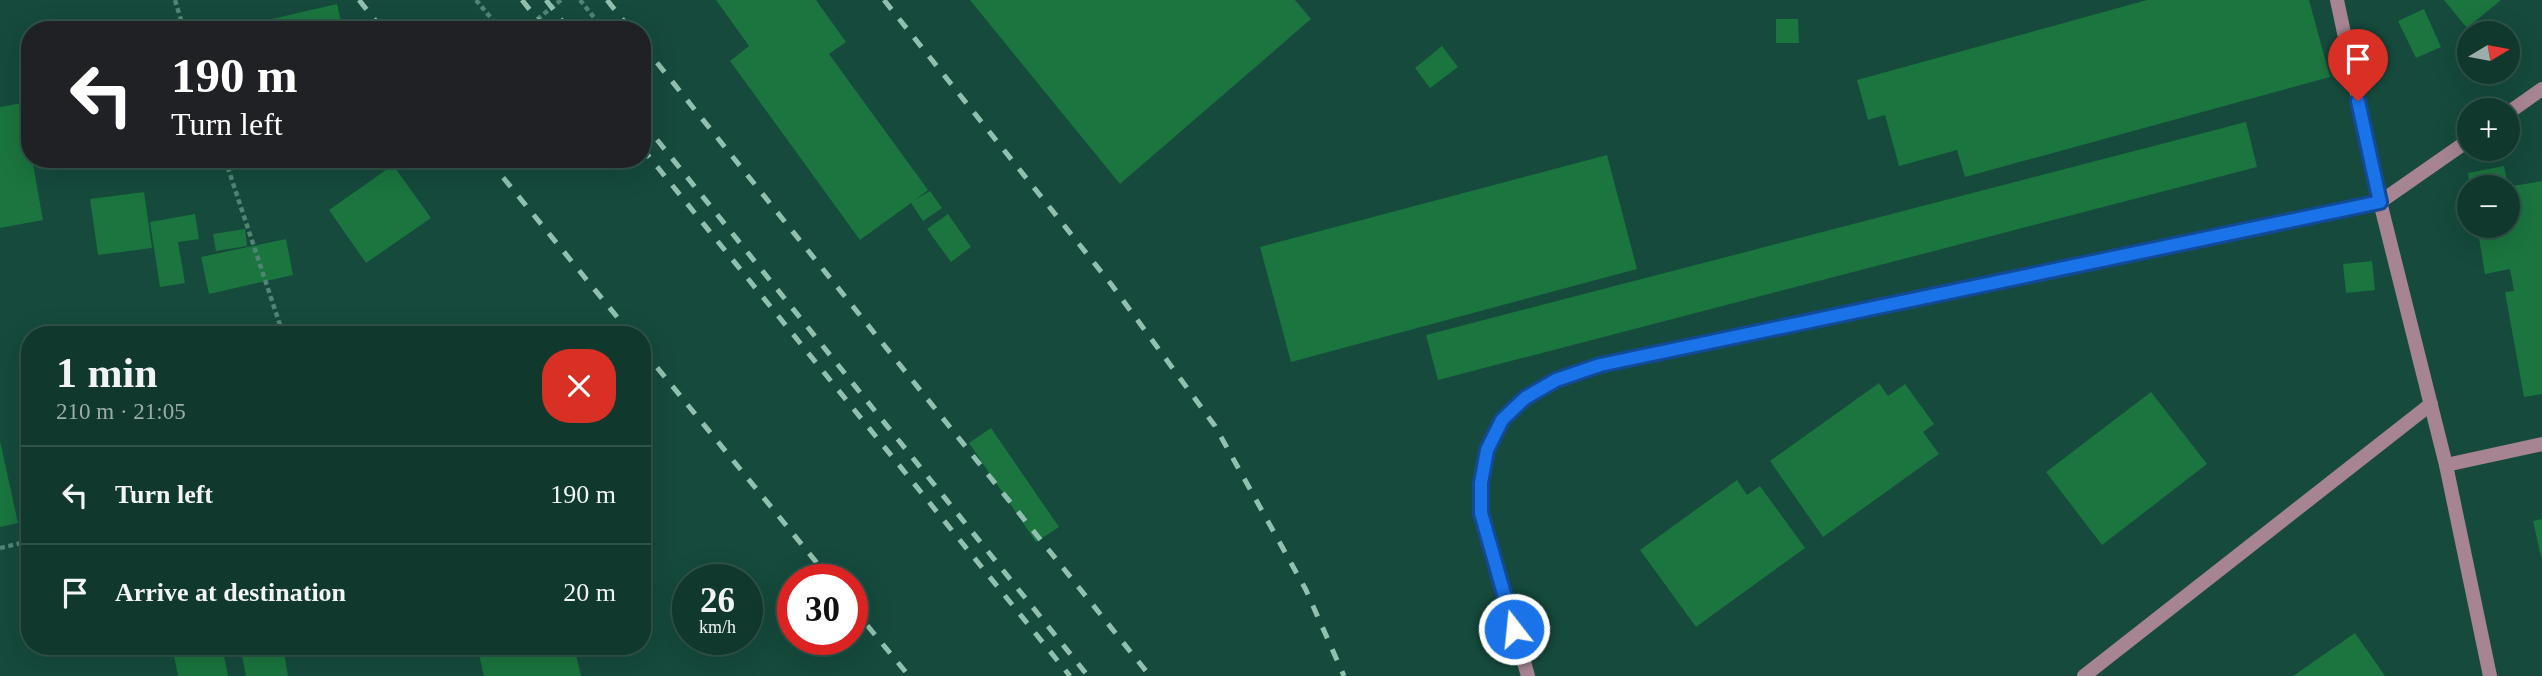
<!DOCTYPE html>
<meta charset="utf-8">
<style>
:root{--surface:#10382d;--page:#193f35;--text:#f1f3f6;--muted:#9cacaa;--line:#305249}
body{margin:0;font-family:Georgia,serif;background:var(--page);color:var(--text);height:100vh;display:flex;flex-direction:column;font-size:26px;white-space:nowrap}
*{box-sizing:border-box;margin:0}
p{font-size:23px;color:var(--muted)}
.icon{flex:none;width:38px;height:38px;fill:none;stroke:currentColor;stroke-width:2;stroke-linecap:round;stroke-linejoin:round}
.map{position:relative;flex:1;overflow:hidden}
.side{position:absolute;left:21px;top:326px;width:630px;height:329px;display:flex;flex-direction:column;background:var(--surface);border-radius:28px;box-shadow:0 7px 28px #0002,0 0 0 2px var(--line)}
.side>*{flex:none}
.hud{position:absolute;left:21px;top:21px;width:630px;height:147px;border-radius:28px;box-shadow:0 7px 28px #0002,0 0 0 2px var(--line);background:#202124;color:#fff;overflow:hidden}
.needle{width:46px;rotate:80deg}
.fabs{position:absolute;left:2457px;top:21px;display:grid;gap:14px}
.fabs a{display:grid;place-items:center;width:63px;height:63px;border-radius:50%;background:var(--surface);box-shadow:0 7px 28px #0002,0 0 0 2px var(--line);font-size:35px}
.speed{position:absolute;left:672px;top:564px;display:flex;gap:14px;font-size:35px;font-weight:700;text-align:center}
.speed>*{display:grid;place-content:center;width:91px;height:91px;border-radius:50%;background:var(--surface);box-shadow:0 7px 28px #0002,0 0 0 2px var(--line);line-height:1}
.speed small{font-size:18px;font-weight:400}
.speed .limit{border:10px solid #d22;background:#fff;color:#111}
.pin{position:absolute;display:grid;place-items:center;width:60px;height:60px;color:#fff;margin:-72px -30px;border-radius:50% 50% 50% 0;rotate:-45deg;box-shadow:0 0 7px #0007}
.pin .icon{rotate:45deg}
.me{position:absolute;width:77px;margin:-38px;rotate:344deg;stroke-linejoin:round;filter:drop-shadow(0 0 5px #0008)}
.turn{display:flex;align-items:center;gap:24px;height:147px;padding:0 35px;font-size:32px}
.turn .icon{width:91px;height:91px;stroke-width:2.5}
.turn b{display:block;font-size:49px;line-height:60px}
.round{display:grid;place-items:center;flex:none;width:74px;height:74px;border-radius:28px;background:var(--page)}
.summary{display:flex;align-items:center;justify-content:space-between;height:119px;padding:0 35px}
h1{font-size:42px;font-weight:600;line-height:52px}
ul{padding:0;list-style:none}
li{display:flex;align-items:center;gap:21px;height:98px;padding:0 35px;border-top:2px solid var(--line)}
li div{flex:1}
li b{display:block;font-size:26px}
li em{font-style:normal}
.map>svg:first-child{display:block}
.building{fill:#1a753e}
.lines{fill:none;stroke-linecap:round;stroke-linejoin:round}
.path{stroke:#528475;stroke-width:4.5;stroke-dasharray:5 3.5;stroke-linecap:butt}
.minor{stroke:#a68492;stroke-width:14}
.rail{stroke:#91c0b0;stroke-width:5;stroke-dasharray:12 12;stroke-linecap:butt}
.route-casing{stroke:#114b97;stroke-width:18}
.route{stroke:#1a73e8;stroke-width:12}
</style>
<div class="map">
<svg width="2542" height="676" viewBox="0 0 2542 676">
<rect width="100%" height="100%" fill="#154a3c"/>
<!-- building -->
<g class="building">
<polygon points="716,0 816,0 846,42 829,54 928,190 915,200 930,191 942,208 923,221 911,203 860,240 730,61 749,46"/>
<polygon points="970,0 1295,0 1311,19 1120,184"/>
<polygon points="2147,0 2309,0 2330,77 1965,177 1957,150 1899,166 1885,115 1868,120 1857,80"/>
<polygon points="2444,0 2501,0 2467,28"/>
<polygon points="337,4 343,30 275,30 272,19"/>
<polygon points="2424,9 2441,47 2416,58 2398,21"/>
<polygon points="1776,19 1798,19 1799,43 1776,43"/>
<polygon points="1442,46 1458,67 1430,88 1415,68"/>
<polygon points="22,103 30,145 30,159 32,159 43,220 0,228 0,107"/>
<polygon points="2246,122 2257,167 1438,380 1426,335"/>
<polygon points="1607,155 1637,269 1291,362 1260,247"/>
<polygon points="393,165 431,218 366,263 329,210"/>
<polygon points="2504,166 2508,187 2470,187 2468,173"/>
<polygon points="2542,181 2542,394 2524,397 2505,292 2514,291 2510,269 2485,274 2477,226 2508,226 2508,187"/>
<polygon points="144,192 152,248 98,255 90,199"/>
<polygon points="195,214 199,239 178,242 185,283 160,287 150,222"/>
<polygon points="948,214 971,247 951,262 927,229"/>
<polygon points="245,229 247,246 216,251 213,234"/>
<polygon points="286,239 293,275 209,294 201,257"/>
<polygon points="2372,261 2375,290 2346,293 2343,264"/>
<polygon points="1879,383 1888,396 1905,384 1934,424 1923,432 1939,454 1823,537 1770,461"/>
<polygon points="2151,392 2207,464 2102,545 2046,472"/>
<polygon points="991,428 1059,527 1036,542 969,443"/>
<polygon points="0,441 18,523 0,527"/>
<polygon points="1737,480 1747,495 1760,486 1805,548 1696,627 1640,550"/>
<polygon points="2542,519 2542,557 2541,557 2533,521"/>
<polygon points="2355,633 2385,676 2293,676"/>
<polygon points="172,646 222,646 228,676 178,676"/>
<polygon points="240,646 283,646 288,676 246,676"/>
<polygon points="477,646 574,646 581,676 484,676"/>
</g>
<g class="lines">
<!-- path -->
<g class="path">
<polyline points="175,0 184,30"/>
<polyline points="476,0 501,30"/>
<polyline points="580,0 604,30"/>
<polyline points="524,30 561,0"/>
<polyline points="225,159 283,334"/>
<polyline points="0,548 30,541"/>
</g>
<!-- minor -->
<g class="minor">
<polyline points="2337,0 2380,202 2446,465 2490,676"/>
<polyline points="2508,113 2542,89"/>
<polyline points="2446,465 2542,444"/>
<polyline points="1528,676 1481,513 1481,483 1487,450 1502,420 1525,399 1556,380 1600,365 2380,202 2469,140"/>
<polyline points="2084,676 2431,404"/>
</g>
<!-- rail -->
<g class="rail">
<polyline points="359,0 383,30"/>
<polyline points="522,0 546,30"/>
<polyline points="546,0 569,30"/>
<polyline points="607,0 631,30"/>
<polyline points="884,0 1111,284 1215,426 1306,590 1344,676"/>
<polyline points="642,44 1150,676"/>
<polyline points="642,121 1088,676"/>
<polyline points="642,148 1070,676"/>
<polyline points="488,159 631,334"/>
<polyline points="642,349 830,579"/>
<polyline points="852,607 909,676"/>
</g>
</g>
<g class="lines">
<!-- route casing -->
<g class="route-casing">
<polyline id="route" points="1514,629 1481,513 1481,483 1487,450 1502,420 1525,398 1556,380 1600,365 2380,202 2358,101"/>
</g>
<!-- route -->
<use href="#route" class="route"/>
</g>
</svg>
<div class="fabs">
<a><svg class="needle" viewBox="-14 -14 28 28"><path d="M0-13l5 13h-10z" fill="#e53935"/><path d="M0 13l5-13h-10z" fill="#9cacaa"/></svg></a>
<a>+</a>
<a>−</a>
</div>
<div class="speed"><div>26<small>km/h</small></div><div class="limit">30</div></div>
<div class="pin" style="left:2358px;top:101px;background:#d93025"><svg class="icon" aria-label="arrive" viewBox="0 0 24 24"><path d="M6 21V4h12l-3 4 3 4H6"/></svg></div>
<svg class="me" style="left:1514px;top:629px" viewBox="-20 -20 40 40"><circle r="17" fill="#1a73e8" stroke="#fff" stroke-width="3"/><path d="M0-11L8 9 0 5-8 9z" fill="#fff"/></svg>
<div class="hud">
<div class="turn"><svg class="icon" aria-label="left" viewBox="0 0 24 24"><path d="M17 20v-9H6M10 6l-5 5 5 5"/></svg><div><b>190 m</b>Turn left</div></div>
</div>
<section class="side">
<div class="summary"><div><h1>1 min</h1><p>210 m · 21:05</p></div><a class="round" style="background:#d93025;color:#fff"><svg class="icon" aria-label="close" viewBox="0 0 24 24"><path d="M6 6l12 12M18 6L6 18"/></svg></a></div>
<ul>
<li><svg class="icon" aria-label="left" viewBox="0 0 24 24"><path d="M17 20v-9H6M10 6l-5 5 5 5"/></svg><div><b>Turn left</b></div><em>190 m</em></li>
<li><svg class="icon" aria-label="arrive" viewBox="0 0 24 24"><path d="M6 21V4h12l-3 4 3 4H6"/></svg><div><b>Arrive at destination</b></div><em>20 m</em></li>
</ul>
</section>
</div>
